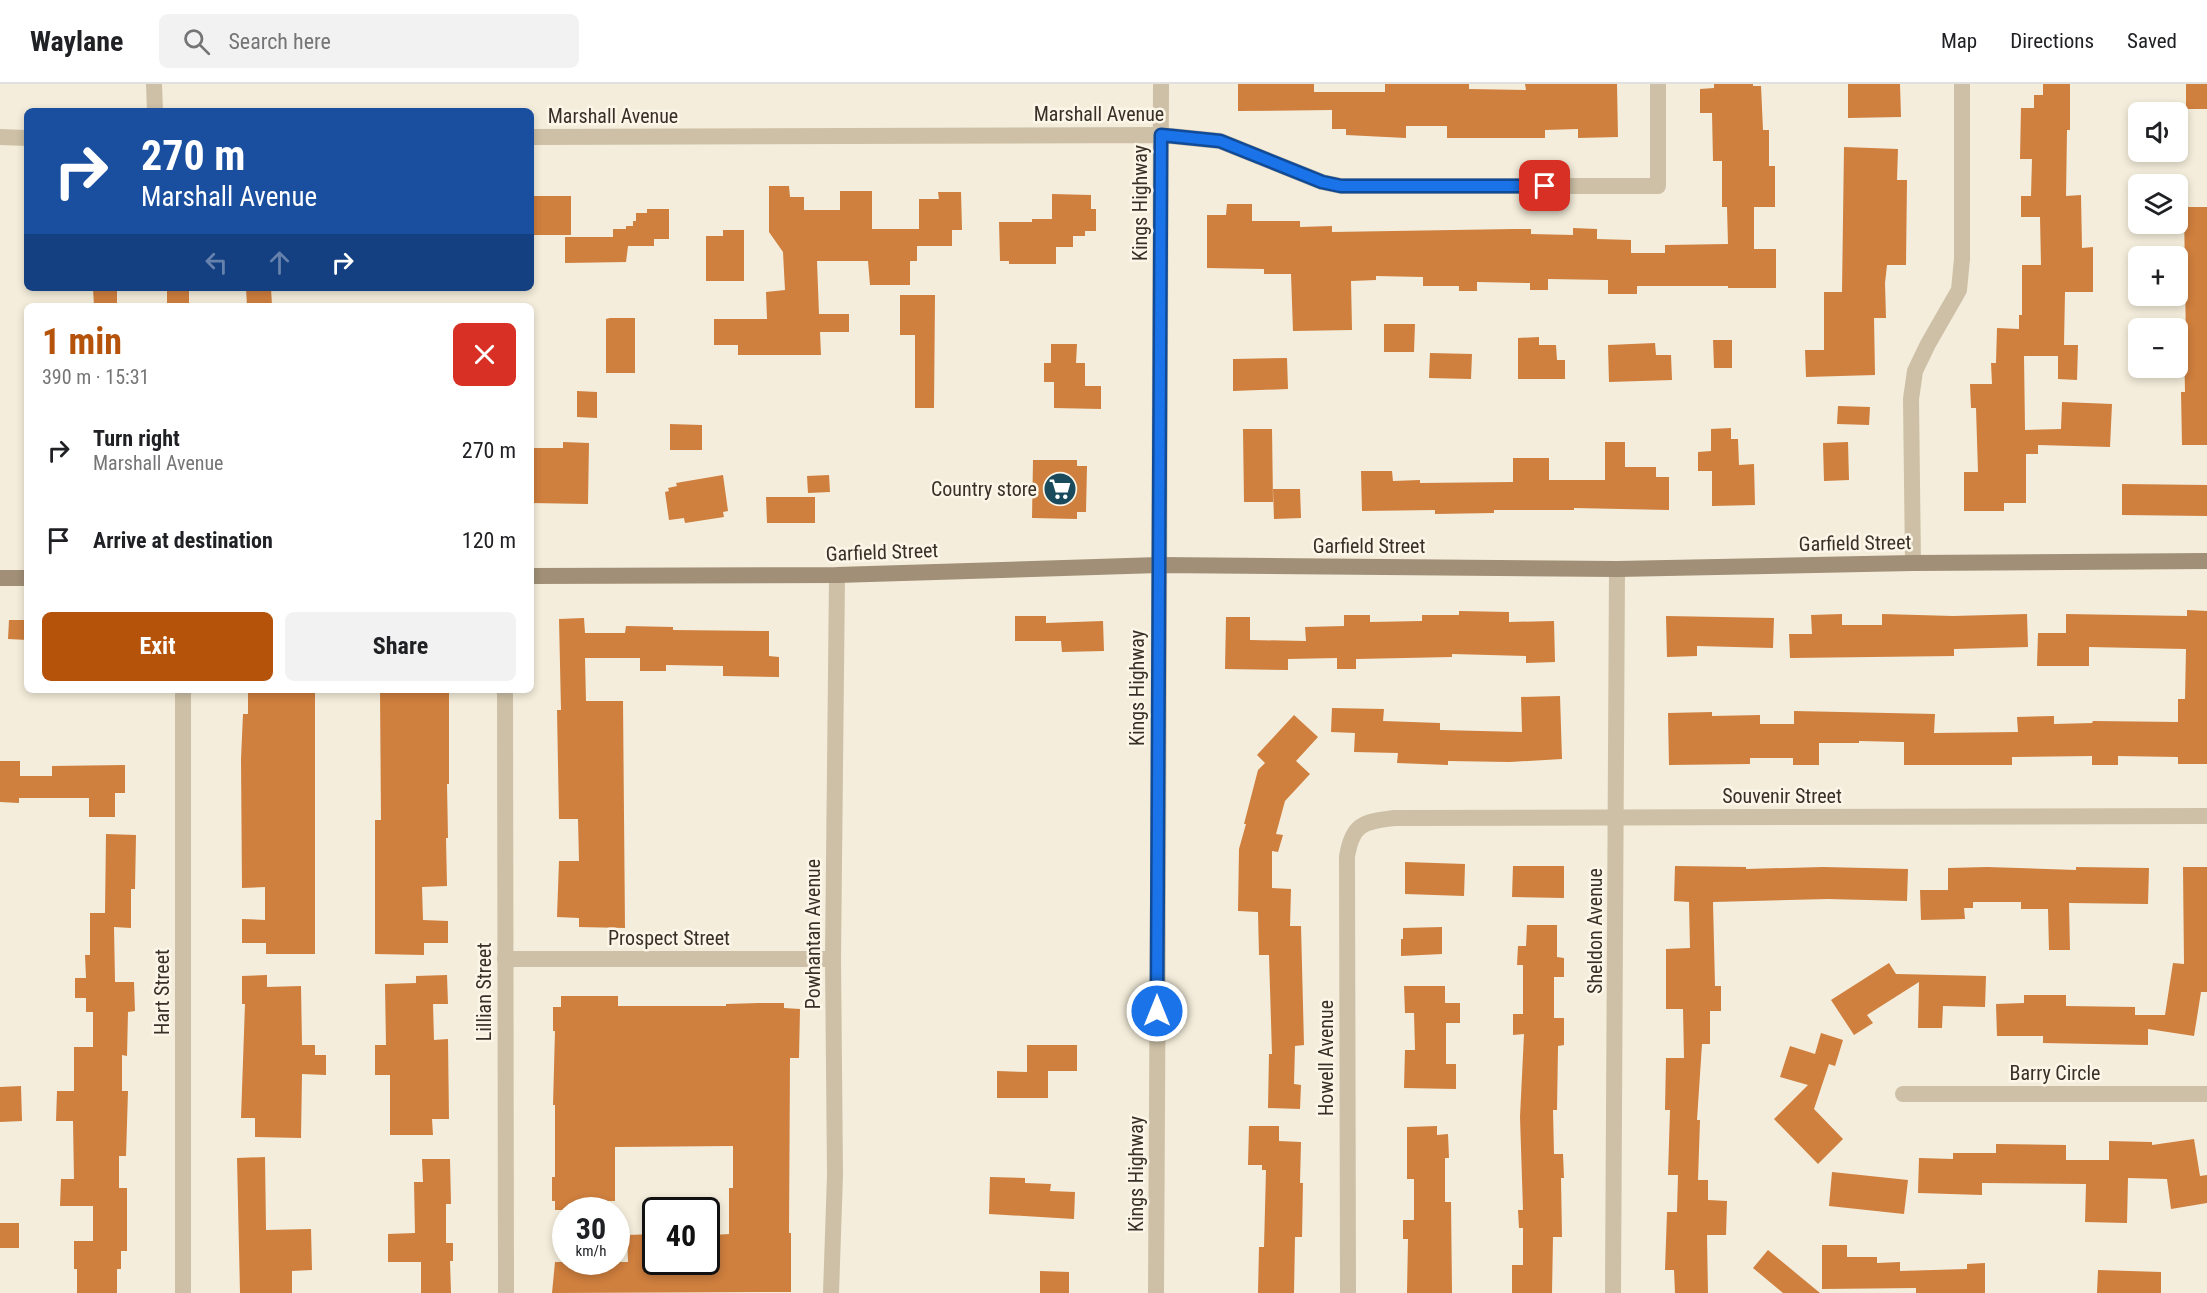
<!DOCTYPE html>
<meta charset="utf-8">
<style>
:root{--surface:#fff;--page:#f2f2f2;--text:#202124;--muted:#757577;--line:#e0e0e0;--accent:#b45309}
body{margin:0;font-family:"Roboto Condensed",sans-serif;background:var(--page);color:var(--text);height:100vh;display:flex;flex-direction:column;font-size:22px;white-space:nowrap}
*{box-sizing:border-box;margin:0}
p{font-size:20px;color:var(--muted)}
.icon{flex:none;width:33px;height:33px;fill:none;stroke:currentColor;stroke-width:2;stroke-linecap:round;stroke-linejoin:round}
.map{position:relative;flex:1;overflow:hidden}
.details{position:absolute;left:24px;top:219px;width:510px;height:390px;display:flex;flex-direction:column;background:var(--surface);border-radius:9px;box-shadow:0 3px 9px #0003}
.details>*{flex:none}
.top-card{position:absolute;left:24px;top:24px;width:510px;height:183px;border-radius:9px;box-shadow:0 3px 9px #0003;background:#1a4fa0;color:#fff;overflow:hidden}
.controls{position:absolute;left:2128px;top:18px;display:grid;gap:12px}
.controls a{display:grid;place-items:center;width:60px;height:60px;border-radius:9px;background:var(--surface);box-shadow:0 3px 9px #0003;font-size:30px}
.speed{position:absolute;left:552px;top:1113px;display:flex;gap:12px;font-size:30px;font-weight:700;text-align:center}
.speed>*{display:grid;place-content:center;width:78px;height:78px;border-radius:50%;background:var(--surface);box-shadow:0 3px 9px #0003;line-height:1}
.speed small{font-size:15px;font-weight:400}
.speed .limit{border:3px solid #111;border-radius:9px;background:#fff;color:#111}
.pin{position:absolute;display:grid;place-items:center;width:51px;height:51px;color:#fff;margin:-26px;border-radius:12px;box-shadow:0 3px 9px #0006}
.me{position:absolute;width:66px;margin:-33px;rotate:0deg;stroke-linejoin:round;filter:drop-shadow(0 0 4px #0008)}
.turn{display:flex;align-items:center;gap:21px;height:126px;padding:0 18px;font-size:27px}
.turn .icon{width:78px;height:78px;stroke-width:2.5}
.turn b{display:block;font-size:42px;line-height:51px}
.lanes{display:flex;align-items:center;height:57px;padding:0 18px;background:#0003;justify-content:center;gap:30px;direction:ltr}
.lanes .off{opacity:.35}
.round{display:grid;place-items:center;flex:none;width:63px;height:63px;border-radius:9px;background:var(--page)}
.headline{display:flex;align-items:center;justify-content:space-between;height:102px;padding:0 18px}
h1{font-size:36px;font-weight:700;line-height:45px;color:var(--accent)}
.primary-button{display:flex;gap:12px;margin-top:auto;padding:12px 18px}
.primary-button a{flex:1;height:69px;border-radius:9px;background:var(--accent);color:#fff;font-size:24px;font-weight:700;line-height:69px;text-align:center}
.primary-button a+a{background:var(--page);color:var(--text)}
ul{padding:0;list-style:none}
li{display:flex;align-items:center;gap:18px;height:90px;padding:0 18px}
li div{flex:1}
li b{display:block;font-size:22px}
li em{font-style:normal}
header{display:flex;align-items:center;gap:36px;box-sizing:border-box;height:84px;padding:0 30px;background:var(--surface);border-bottom:2px solid var(--line)}
header strong{font-size:28px}
nav{display:flex;gap:33px;margin-inline-start:auto;font-size:21px}
.search{width:420px;height:54px;background:var(--page);display:flex;align-items:center;gap:15px;box-sizing:border-box;padding:0 21px;border-radius:9px;color:var(--muted);font-size:22px}
.map>svg:first-child{display:block}
.building{fill:#cf7f3e}
.lines{fill:none;stroke-linecap:round;stroke-linejoin:round}
.minor{stroke:#cdc0a6;stroke-width:16}
.tertiary{stroke:#cdc0a6;stroke-width:16}
.secondary{stroke:#a18f77;stroke-width:16}
.route-casing{stroke:#114b97;stroke-width:15}
.route{stroke:#1a73e8;stroke-width:10}
.labels{text-anchor:middle;stroke-width:5;stroke-linejoin:round;paint-order:stroke}
.street-label{font-size:20px;fill:#383027;stroke:#fbf6e8}
.poi-label{font-size:20px;fill:#383027;stroke:#fbf6e8;text-anchor:end}
</style>
<header>
<strong>Waylane</strong>
<div class="search"><svg class="icon" aria-label="search" viewBox="0 0 24 24"><circle cx="10" cy="10" r="6"/><path d="M15 15l6 6"/></svg>Search here</div>
<nav><a>Map</a><a>Directions</a><a>Saved</a></nav>
</header>
<div class="map">
<svg width="2207" height="1209" viewBox="0 0 2207 1209">
<rect width="100%" height="100%" fill="#f4eddb"/>
<!-- building -->
<g class="building">
<polygon points="1238,0 1314,0 1314,8 1385,8 1385,0 1469,0 1469,5 1526,6 1525,0 1617,0 1618,53 1578,54 1578,45 1545,46 1545,54 1447,54 1447,42 1406,42 1406,54 1346,51 1346,45 1332,45 1332,26 1238,27"/>
<polygon points="1714,0 1753,0 1753,2 1761,2 1763,46 1769,46 1769,82 1775,82 1775,123 1754,123 1754,165 1776,165 1776,204 1728,204 1728,202 1637,202 1637,210 1608,210 1608,196 1548,195 1548,206 1530,206 1530,199 1477,198 1477,207 1459,207 1459,202 1423,202 1423,193 1376,192 1376,196 1351,197 1352,246 1293,247 1291,190 1264,190 1264,185 1207,184 1207,131 1226,131 1227,120 1252,120 1252,137 1300,137 1300,143 1332,142 1332,148 1514,145 1531,145 1531,150 1573,151 1573,144 1597,145 1597,155 1631,156 1631,169 1665,169 1665,161 1728,160 1727,123 1722,123 1722,77 1713,77 1712,29 1700,29 1700,5 1714,4"/>
<polygon points="1848,0 1900,0 1901,33 1848,34"/>
<polygon points="2043,0 2070,0 2070,46 2067,46 2066,112 2081,111 2082,164 2093,163 2093,208 2065,208 2064,261 2078,261 2077,296 2058,295 2058,272 2024,272 2025,346 2061,345 2062,318 2112,320 2110,363 2038,361 2038,370 2026,370 2026,419 2004,419 2004,427 1964,427 1964,388 1978,388 1976,324 1971,324 1970,300 1992,300 1991,279 1996,279 1997,244 2019,245 2019,231 2022,231 2022,181 2041,181 2040,133 2021,133 2021,112 2031,112 2032,75 2020,75 2021,24 2034,24 2034,11 2043,11"/>
<rect x="2186" y="0" width="21" height="25"/>
<polygon points="1844,63 1898,65 1897,96 1907,96 1906,181 1887,181 1885,199 1886,234 1874,234 1875,291 1806,293 1805,266 1824,266 1824,208 1842,208"/>
<polygon points="769,102 789,102 790,113 804,113 804,126 840,126 840,107 872,107 872,145 919,145 919,115 939,115 938,108 961,108 962,146 952,146 952,162 917,162 917,177 910,177 910,201 870,201 868,177 817,177 819,230 849,230 849,248 820,248 821,271 738,271 738,261 714,261 714,235 767,235 766,208 785,206 783,168 769,148"/>
<polygon points="1052,110 1091,111 1091,125 1096,125 1096,147 1085,147 1085,152 1073,152 1073,163 1056,163 1056,180 1009,180 1009,177 1000,177 999,138 1032,138 1032,135 1052,135"/>
<rect x="534" y="112" width="37" height="39"/>
<polygon points="2184,123 2207,123 2207,361 2182,361 2181,308 2185,308 2184,260 2186,260"/>
<polygon points="647,125 669,125 669,155 654,155 654,162 628,162 626,178 565,179 565,153 613,153 613,145 626,145 626,142 633,142 633,137 636,137 636,129 647,129"/>
<polygon points="723,146 744,146 744,197 706,197 706,152 723,152"/>
<polygon points="93,204 117,204 117,222 94,222"/>
<rect x="167" y="204" width="22" height="18"/>
<polygon points="246,204 271,204 272,222 247,222"/>
<polygon points="900,211 935,211 934,324 915,324 915,251 900,251"/>
<polygon points="610,234 635,234 635,289 606,289 606,235"/>
<polygon points="1384,240 1415,240 1414,268 1384,268"/>
<polygon points="1539,253 1539,261 1556,261 1557,276 1565,276 1565,295 1518,295 1518,254"/>
<polygon points="1713,256 1732,256 1732,284 1714,284"/>
<polygon points="1655,259 1656,271 1671,271 1672,296 1609,298 1608,261"/>
<polygon points="1051,260 1077,260 1076,279 1085,279 1085,302 1101,302 1101,325 1054,324 1054,298 1044,298 1044,279 1051,279"/>
<polygon points="1430,269 1472,270 1471,295 1429,294"/>
<polygon points="1287,274 1288,305 1233,307 1233,275"/>
<polygon points="577,307 597,308 597,334 577,333"/>
<polygon points="1838,322 1870,323 1869,341 1837,340"/>
<polygon points="670,340 702,341 702,366 670,366"/>
<polygon points="1731,344 1731,355 1738,355 1739,381 1754,380 1755,421 1712,422 1712,387 1698,387 1698,368 1711,367 1711,345"/>
<polygon points="1243,345 1272,345 1273,418 1244,418"/>
<polygon points="563,358 589,359 588,420 531,419 531,364 563,364"/>
<polygon points="1605,358 1625,358 1625,383 1656,383 1656,393 1669,393 1669,426 1574,424 1574,426 1494,426 1494,429 1435,430 1435,426 1362,427 1361,387 1392,387 1393,397 1420,396 1420,399 1513,398 1513,374 1549,374 1549,396 1605,396"/>
<polygon points="1848,358 1849,396 1824,397 1823,359"/>
<polygon points="1033,376 1077,376 1077,382 1087,382 1086,428 1077,428 1077,435 1032,434"/>
<polygon points="723,391 728,427 723,428 724,433 685,439 684,434 669,436 665,408 669,407 668,404 677,402 676,399"/>
<polygon points="829,391 830,408 808,409 807,392"/>
<polygon points="2122,400 2207,401 2207,432 2122,431"/>
<polygon points="1273,405 1300,405 1301,434 1274,435"/>
<polygon points="766,413 815,413 815,439 767,439"/>
<polygon points="2187,526 2207,527 2207,680 2178,680 2178,673 2118,672 2118,681 2092,681 2092,672 2012,673 2012,681 1904,681 1904,658 1859,657 1859,659 1819,659 1819,681 1793,681 1793,674 1750,674 1750,680 1669,681 1668,629 1712,628 1712,632 1760,631 1760,640 1794,640 1794,627 1935,630 1934,649 2018,648 2017,633 2054,632 2054,640 2092,639 2093,637 2178,638 2178,615 2185,615 2186,565 2089,563 2089,582 2037,582 2038,549 2066,549 2066,530 2187,532"/>
<polygon points="1459,527 1509,528 1509,538 1554,537 1555,578 1526,579 1526,572 1452,570 1452,573 1356,575 1356,585 1337,585 1337,574 1288,575 1288,586 1225,585 1226,533 1250,533 1250,556 1306,557 1305,543 1344,542 1344,531 1370,531 1370,538 1422,537 1422,531 1459,531"/>
<polygon points="1842,530 1842,541 1882,541 1882,530 1953,532 2027,530 2028,563 1954,565 1954,572 1790,574 1789,550 1812,550 1811,531"/>
<polygon points="1015,532 1046,532 1046,539 1103,537 1104,567 1062,568 1061,557 1015,557"/>
<polygon points="1666,532 1774,534 1773,564 1697,562 1697,572 1667,573"/>
<polygon points="584,534 585,549 625,549 626,542 673,543 673,546 769,547 769,572 779,573 779,593 723,592 723,582 666,581 666,587 640,587 640,574 585,574 586,617 623,617 625,844 579,843 579,834 557,833 559,777 579,777 578,735 559,735 557,626 561,626 559,535"/>
<polygon points="9,536 27,536 27,556 8,555"/>
<polygon points="248,606 315,606 315,870 266,870 266,859 242,859 242,835 265,836 265,803 242,804 241,675 243,630 248,630"/>
<polygon points="380,606 449,606 449,700 447,700 448,754 446,754 447,802 422,803 423,836 448,837 448,859 424,859 424,871 375,870 375,736 381,736"/>
<polygon points="1560,612 1562,675 1510,678 1448,677 1448,681 1397,679 1398,669 1354,668 1355,649 1331,648 1332,624 1384,625 1383,637 1440,639 1440,646 1522,648 1521,613"/>
<polygon points="1294,631 1318,653 1296,677 1310,690 1285,717 1276,750 1283,751 1278,768 1272,767 1272,804 1291,805 1290,842 1301,842 1304,961 1295,962 1294,1000 1301,1001 1300,1025 1268,1024 1269,970 1272,970 1269,871 1259,871 1258,828 1238,827 1239,765 1246,740 1244,740 1258,686 1265,679 1257,671"/>
<polygon points="0,677 20,677 20,692 52,692 52,682 125,681 125,709 115,709 115,733 89,733 89,714 19,714 19,719 0,718"/>
<polygon points="106,750 136,751 135,805 131,805 131,844 114,843 115,898 134,898 135,927 128,928 127,972 122,971 122,1007 128,1007 126,1072 119,1072 119,1104 127,1104 127,1167 121,1167 121,1185 117,1185 117,1209 77,1209 77,1185 74,1185 74,1157 93,1157 93,1122 60,1122 61,1095 74,1095 73,1037 56,1037 57,1007 74,1007 74,963 93,963 93,928 86,928 86,914 75,914 75,894 86,894 85,871 90,871 90,829 105,829"/>
<polygon points="1405,778 1465,780 1464,812 1405,810"/>
<polygon points="1513,782 1564,782 1564,814 1512,813"/>
<polygon points="1675,782 1746,783 1746,785 1823,783 1908,785 1907,817 1828,815 1713,818 1715,902 1721,902 1721,927 1710,927 1710,960 1702,960 1697,1036 1700,1036 1698,1096 1708,1096 1708,1116 1727,1117 1726,1151 1707,1151 1708,1209 1675,1209 1674,1186 1665,1186 1667,1128 1677,1128 1678,1091 1668,1091 1670,1026 1665,1026 1666,974 1684,974 1683,925 1666,925 1666,865 1690,864 1689,818 1674,817"/>
<polygon points="1987,783 2076,786 2076,783 2149,784 2148,820 2069,819 2070,866 2049,866 2048,825 2021,825 2021,818 1973,818 1973,824 1964,824 1965,835 1921,836 1920,806 1948,806 1948,784"/>
<polygon points="2183,783 2207,783 2207,908 2201,908 2194,952 2148,945 2148,961 2043,959 2043,952 1997,952 1996,920 2024,919 2024,911 2066,911 2066,922 2135,923 2135,931 2165,931 2173,879 2184,880"/>
<polygon points="1527,841 1557,841 1557,873 1564,874 1564,893 1554,893 1554,934 1564,934 1564,961 1558,962 1557,1026 1553,1026 1554,1070 1563,1070 1564,1094 1561,1094 1562,1153 1553,1153 1552,1209 1512,1209 1512,1181 1523,1181 1523,1144 1519,1144 1518,1126 1523,1126 1520,1033 1524,950 1513,951 1513,930 1523,930 1523,881 1517,881 1518,862 1526,862"/>
<polygon points="1442,843 1442,870 1401,872 1401,855 1403,855 1403,844"/>
<polygon points="1889,879 1896,890 1986,892 1985,923 1943,922 1942,944 1918,944 1919,898 1867,931 1873,939 1854,951 1831,916"/>
<polygon points="267,891 267,903 301,902 302,961 315,961 315,971 326,971 326,991 302,990 301,1054 255,1053 255,1034 241,1034 245,920 242,920 242,892"/>
<polygon points="447,891 448,920 433,920 434,956 448,955 449,1035 432,1035 433,1051 390,1051 390,991 375,991 375,961 386,961 385,900 416,899 416,892"/>
<polygon points="1404,902 1445,902 1445,919 1460,919 1460,939 1446,939 1446,980 1456,980 1456,1005 1404,1004 1405,966 1415,966 1414,929 1405,929"/>
<polygon points="561,912 618,912 618,922 726,922 726,920 759,919 784,919 784,924 800,925 799,974 790,974 789,1149 791,1149 791,1208 552,1209 555,1178 628,1178 627,1151 656,1150 656,1178 714,1178 713,1151 729,1150 729,1104 733,1104 733,1062 615,1063 615,1117 607,1117 607,1126 555,1126 555,1117 552,1117 552,1093 555,1093 555,1021 553,1021 555,947 553,947 553,923 561,923"/>
<polygon points="1821,949 1843,956 1835,982 1829,980 1814,1025 1843,1055 1818,1080 1774,1035 1808,1001 1780,993 1790,962 1815,970"/>
<polygon points="1027,961 1077,961 1077,987 1048,987 1048,1014 997,1014 997,987 1027,988"/>
<polygon points="21,1002 22,1037 0,1038 0,1003"/>
<polygon points="1249,1042 1279,1042 1279,1057 1301,1058 1300,1099 1303,1099 1302,1153 1295,1153 1294,1209 1258,1209 1259,1163 1264,1163 1266,1086 1262,1086 1262,1081 1248,1081"/>
<polygon points="1437,1042 1437,1051 1448,1050 1449,1074 1445,1074 1445,1118 1451,1118 1452,1209 1407,1209 1408,1155 1403,1155 1403,1136 1414,1136 1414,1095 1407,1095 1407,1043"/>
<polygon points="2194,1055 2200,1092 2207,1091 2207,1119 2171,1125 2167,1095 2128,1094 2127,1139 2085,1138 2086,1100 1982,1099 1982,1111 1918,1109 1919,1074 1953,1075 1953,1069 1996,1069 1996,1060 2066,1061 2066,1076 2109,1076 2109,1057 2152,1058 2152,1061"/>
<polygon points="265,1073 266,1146 311,1145 312,1186 292,1187 292,1209 240,1209 237,1074"/>
<polygon points="422,1075 450,1075 451,1120 446,1120 446,1159 453,1159 453,1177 450,1177 451,1209 421,1209 421,1178 388,1178 388,1150 415,1149 414,1098 423,1098"/>
<polygon points="1832,1088 1908,1096 1904,1130 1829,1122"/>
<polygon points="990,1093 1025,1094 1025,1099 1051,1100 1050,1107 1075,1108 1074,1135 989,1130"/>
<rect x="0" y="1139" width="19" height="25"/>
<polygon points="1822,1161 1847,1161 1847,1173 1877,1173 1877,1179 1900,1178 1900,1187 1967,1185 1967,1180 1985,1179 1985,1209 1916,1209 1916,1204 1822,1205"/>
<polygon points="1768,1166 1820,1209 1783,1209 1753,1184"/>
<polygon points="2098,1186 2161,1188 2161,1209 2097,1209"/>
<polygon points="1040,1187 1069,1188 1069,1209 1040,1209"/>
</g>
<g class="lines">
<!-- minor -->
<g class="minor">
<polyline points="154,0 155,27"/>
<polyline points="0,53 27,54"/>
<polyline points="531,53 1161,51 1220,57 1322,98 1341,102 1658,102 1658,0"/>
<polyline points="1913,479 1911,315 1915,287 1928,260 1959,206 1962,175 1962,0"/>
<polyline points="183,606 183,1209"/>
<polyline points="505,606 506,1209"/>
<polyline points="505,875 833,875"/>
<polyline points="1903,1010 2207,1010"/>
<polyline points="831,1209 835,1091 833,875 837,491"/>
<path d="M1348,1209L1347,773C1352,740 1363,738 1394,734L2207,732"/>
<polyline points="1613,1209 1617,485"/>
</g>
<!-- tertiary -->
<path class="tertiary" d="M1156,1209C1158,806 1161,403 1161,0"/>
<!-- secondary -->
<g class="secondary">
<polyline points="531,492 837,491 1159,481 1617,485 1913,479 2207,477"/>
<polyline points="0,494 27,494"/>
</g>
</g>
<g class="lines">
<!-- route casing -->
<g class="route-casing">
<polyline id="route" points="1157,927 1161,51 1220,57 1322,98 1341,102 1545,102"/>
</g>
<!-- route -->
<use href="#route" class="route"/>
</g>
<!-- icons -->
<defs>
<g id="supermarket-disc" transform="scale(1.725)"><circle r="9.5" fill="#194b5d" stroke="#fbf6e8"/><path d="M-6-5.5h2.5l.6 2H6L4.5 2H-2.5L-4.4-4H-6ZM-1.5 3.2a1.3 1.3 0 1 0 .1 0ZM3 3.2a1.3 1.3 0 1 0 .1 0Z" fill="#fff"/></g>
</defs>
<g fill-rule="evenodd">
<use href="#supermarket-disc" x="1060" y="405"/>
</g>
<g class="labels">
<!-- street labels -->
<g class="street-label">
<text x="1099" y="37">Marshall Avenue</text>
<text x="613" y="39">Marshall Avenue</text>
<text transform="translate(1140 119) rotate(-90)" y="7">Kings Highway</text>
<text transform="translate(1855 459) rotate(-1)" y="7">Garfield Street</text>
<text x="1369" y="469">Garfield Street</text>
<text transform="translate(882 468) rotate(-2)" y="7">Garfield Street</text>
<text transform="translate(1137 604) rotate(-90)" y="7">Kings Highway</text>
<text x="1782" y="719">Souvenir Street</text>
<text transform="translate(1595 847) rotate(-90)" y="7">Sheldon Avenue</text>
<text transform="translate(813 850) rotate(-90)" y="7">Powhantan Avenue</text>
<text x="669" y="861">Prospect Street</text>
<text transform="translate(162 908) rotate(-90)" y="7">Hart Street</text>
<text transform="translate(484 908) rotate(-90)" y="7">Lillian Street</text>
<text transform="translate(1326 974) rotate(-90)" y="7">Howell Avenue</text>
<text x="2055" y="996">Barry Circle</text>
<text transform="translate(1136 1090) rotate(-90)" y="7">Kings Highway</text>
</g>
<!-- poi labels -->
<g class="poi-label">
<text x="1037" y="412">Country store</text>
</g>
</g>
</svg>
<div class="controls">
<a><svg class="icon" aria-label="sound" viewBox="0 0 24 24"><path d="M4 9h4l5-4v14l-5-4H4zM17 9q2 3 0 6"/></svg></a>
<a><svg class="icon" aria-label="layers" viewBox="0 0 24 24"><path d="M12 4l9 5-9 5-9-5zM3 14l9 5 9-5"/></svg></a>
<a>+</a>
<a>−</a>
</div>
<div class="speed"><div>30<small>km/h</small></div><div class="limit">40</div></div>
<div class="pin" style="left:1545px;top:102px;background:#d93025"><svg class="icon" aria-label="arrive" viewBox="0 0 24 24"><path d="M6 21V4h12l-3 4 3 4H6"/></svg></div>
<svg class="me" style="left:1157px;top:927px" viewBox="-20 -20 40 40"><circle r="17" fill="#1a73e8" stroke="#fff" stroke-width="3"/><path d="M0-11L8 9 0 5-8 9z" fill="#fff"/></svg>
<div class="top-card">
<div class="turn"><svg class="icon" aria-label="right" viewBox="0 0 24 24"><path d="M7 20v-9h11M14 6l5 5-5 5"/></svg><div><b>270 m</b>Marshall Avenue</div></div>
<div class="lanes"><svg class="icon off" aria-label="left" viewBox="0 0 24 24"><path d="M17 20v-9H6M10 6l-5 5 5 5"/></svg><svg class="icon off" aria-label="ahead" viewBox="0 0 24 24"><path d="M12 20V5M6 11l6-6 6 6"/></svg><svg class="icon" aria-label="right" viewBox="0 0 24 24"><path d="M7 20v-9h11M14 6l5 5-5 5"/></svg></div>
</div>
<section class="details">
<div class="headline"><div><h1>1 min</h1><p>390 m · 15:31</p></div><a class="round" style="background:#d93025;color:#fff"><svg class="icon" aria-label="close" viewBox="0 0 24 24"><path d="M6 6l12 12M18 6L6 18"/></svg></a></div>
<ul>
<li><svg class="icon" aria-label="right" viewBox="0 0 24 24"><path d="M7 20v-9h11M14 6l5 5-5 5"/></svg><div><b>Turn right</b><p>Marshall Avenue</p></div><em>270 m</em></li>
<li><svg class="icon" aria-label="arrive" viewBox="0 0 24 24"><path d="M6 21V4h12l-3 4 3 4H6"/></svg><div><b>Arrive at destination</b></div><em>120 m</em></li>
</ul>
<div class="primary-button"><a>Exit</a><a>Share</a></div>
</section>
</div>
